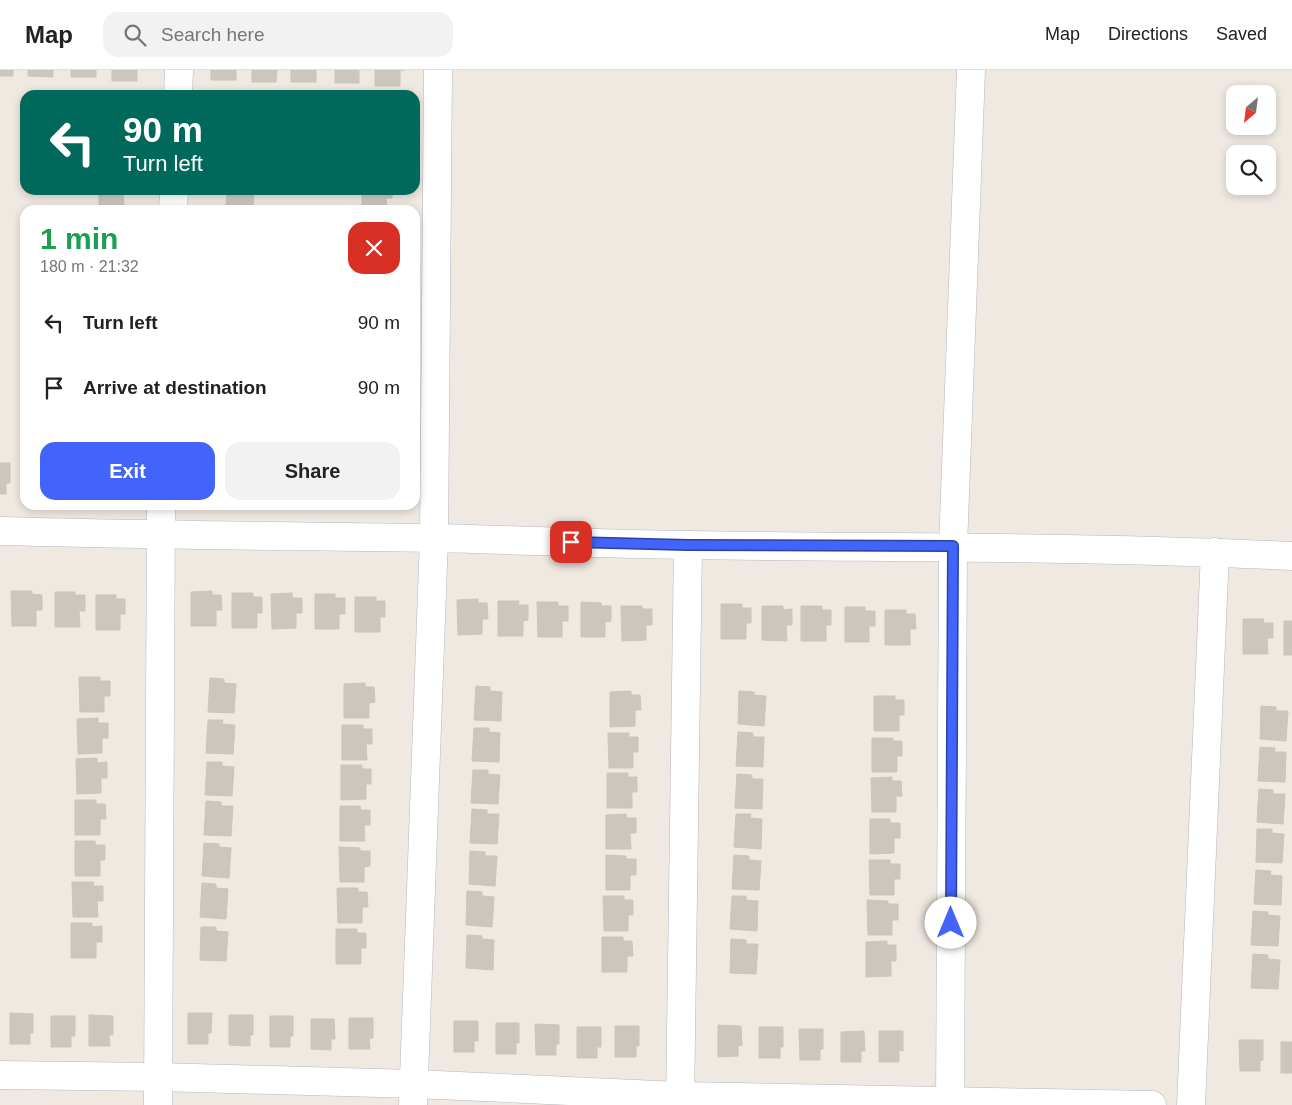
<!DOCTYPE html>
<meta charset="utf-8">
<style>
:root{--surface:#fff;--page:#f2f2f2;--text:#222;--muted:#767676;--line:#e0e0e0;--accent:#4264fb}
body{margin:0;font-family:Helvetica,sans-serif;background:var(--page);color:var(--text);height:100vh;display:flex;flex-direction:column;font-size:19px;white-space:nowrap}
*{box-sizing:border-box;margin:0}
p{font-size:16px;color:var(--muted)}
.icon{flex:none;width:28px;height:28px;fill:none;stroke:currentColor;stroke-width:2;stroke-linecap:round;stroke-linejoin:round}
.map{position:relative;flex:1;overflow:hidden}
.panel{position:absolute;left:20px;top:135px;width:400px;height:305px;display:flex;flex-direction:column;background:var(--surface);border-radius:15px;box-shadow:0 2px 8px #0003}
.panel>*{flex:none}
.top-card{position:absolute;left:20px;top:20px;width:400px;height:105px;border-radius:15px;box-shadow:0 2px 8px #0003;background:#00695c;color:#fff;overflow:hidden}
.needle{width:32px;rotate:208deg}
.buttons{position:absolute;left:1226px;top:15px;display:grid;gap:10px}
.buttons a{display:grid;place-items:center;width:50px;height:50px;border-radius:10px;background:var(--surface);box-shadow:0 2px 8px #0003;font-size:25px}
.pin{position:absolute;display:grid;place-items:center;width:42px;height:42px;color:#fff;margin:-21px;border-radius:10px;box-shadow:0 2px 8px #0006}
.me{position:absolute;width:55px;margin:-28px;rotate:0deg;stroke-linejoin:round;filter:drop-shadow(0 0 4px #0008)}
.turn{display:flex;align-items:center;gap:18px;height:105px;padding:0 20px;font-size:22px}
.turn .icon{width:65px;height:65px;stroke-width:2.5}
.turn b{display:block;font-size:35px;line-height:42px}
.round{display:grid;place-items:center;flex:none;width:52px;height:52px;border-radius:15px;background:var(--page)}
.headline{display:flex;align-items:center;justify-content:space-between;height:85px;padding:0 20px}
h1{font-size:30px;font-weight:800;line-height:38px;color:#1e9e55}
.primary-button{display:flex;gap:10px;margin-top:auto;padding:10px 20px}
.primary-button a{flex:1;height:58px;border-radius:15px;background:var(--accent);color:#fff;font-size:20px;font-weight:800;line-height:58px;text-align:center}
.primary-button a+a{background:var(--page);color:var(--text)}
ul{padding:0;list-style:none}
li{display:flex;align-items:center;gap:15px;height:65px;padding:0 20px}
li div{flex:1}
li b{display:block;font-size:19px}
li em{font-style:normal}
header{display:flex;align-items:center;gap:30px;box-sizing:border-box;height:70px;padding:0 25px;background:var(--surface);border-bottom:1px solid var(--line)}
header strong{font-size:24px}
nav{display:flex;gap:28px;margin-inline-start:auto;font-size:18px}
.search{width:350px;height:45px;background:var(--page);display:flex;align-items:center;gap:12px;box-sizing:border-box;padding:0 18px;border-radius:15px;color:var(--muted);font-size:19px}
.map>svg:first-child{display:block}
.building{fill:#cbc7bf;stroke:#cbc5ba}
.lines{fill:none;stroke-linecap:round;stroke-linejoin:round}
.minor-casing{stroke:#b4b7c1;stroke-width:29}
.minor{stroke:#fff;stroke-width:28}
.route-casing{stroke:#2b41a3;stroke-width:12}
.route{stroke:#4264fb;stroke-width:9}
</style>
<header>
<strong>Map</strong>
<div class="search"><svg class="icon" aria-label="search" viewBox="0 0 24 24"><circle cx="10" cy="10" r="6"/><path d="M15 15l6 6"/></svg>Search here</div>
<nav><a>Map</a><a>Directions</a><a>Saved</a></nav>
</header>
<div class="map">
<svg width="1292" height="1035" viewBox="0 0 1292 1035">
<rect width="100%" height="100%" fill="#efe9e1"/>
<!-- building -->
<g class="building">
<rect x="0" y="0" width="13" height="6"/>
<polygon points="28,0 53,0 53,7 28,6"/>
<rect x="71" y="0" width="25" height="7"/>
<rect x="112" y="0" width="25" height="11"/>
<rect x="211" y="0" width="25" height="10"/>
<polygon points="252,0 277,0 276,12 252,12"/>
<rect x="291" y="0" width="25" height="12"/>
<rect x="335" y="0" width="24" height="13"/>
<polygon points="375,0 405,0 400,0 400,16 375,16"/>
<polygon points="99,120 129,120 129,122 123,122 124,138 99,138"/>
<polygon points="227,120 254,120 253,138 226,137"/>
<polygon points="362,120 392,120 392,128 386,128 387,140 362,140"/>
<polygon points="0,393 10,393 10,413 6,413 6,424 0,424"/>
<polygon points="11,521 32,521 32,524 42,525 42,540 36,540 36,556 12,556"/>
<polygon points="212,521 212,525 221,525 222,540 216,540 216,556 191,556 191,522"/>
<polygon points="55,522 75,522 75,525 85,525 85,541 79,541 80,557 55,557"/>
<polygon points="232,523 253,523 253,527 262,527 262,543 257,543 257,558 232,558"/>
<polygon points="292,523 292,528 302,528 302,543 296,543 296,558 272,559 271,524"/>
<polygon points="315,524 335,524 335,528 345,528 345,544 339,544 339,559 315,559"/>
<polygon points="96,525 116,525 116,529 125,529 125,544 120,544 120,560 96,560"/>
<polygon points="355,527 376,527 376,531 385,531 385,547 380,547 380,562 355,562"/>
<polygon points="478,529 478,533 487,533 488,549 482,549 482,564 458,565 457,530"/>
<polygon points="498,531 519,531 518,535 528,535 528,550 523,551 523,566 498,566"/>
<polygon points="537,532 558,532 558,536 568,536 568,551 562,551 562,567 538,567"/>
<polygon points="581,532 601,533 602,536 611,536 611,551 605,552 605,567 581,567"/>
<polygon points="721,534 742,534 742,538 751,538 751,553 746,553 746,569 721,569"/>
<polygon points="621,536 642,536 642,539 652,539 652,555 646,555 646,570 622,571"/>
<polygon points="762,536 783,536 783,540 792,539 792,555 786,555 787,571 762,570"/>
<polygon points="801,536 822,536 822,540 831,540 831,555 826,555 826,571 801,571"/>
<polygon points="845,537 865,537 865,541 875,541 875,556 869,556 869,572 845,572"/>
<polygon points="885,540 906,540 906,544 915,544 916,559 910,559 910,575 885,575"/>
<polygon points="1243,549 1264,549 1263,553 1273,553 1273,568 1267,568 1268,584 1243,584"/>
<rect x="1284" y="551" width="8" height="34"/>
<polygon points="79,607 100,607 100,611 110,611 110,626 104,626 104,642 80,642"/>
<polygon points="210,608 224,609 224,613 236,614 234,643 208,642"/>
<polygon points="365,613 365,617 374,617 375,632 369,633 369,648 344,648 344,614"/>
<polygon points="476,616 490,617 490,621 502,622 501,651 474,650"/>
<polygon points="631,621 631,625 640,625 641,640 635,640 635,656 610,657 610,622"/>
<polygon points="739,621 754,622 754,625 766,626 764,656 738,654"/>
<polygon points="874,626 895,626 895,630 904,630 904,645 899,645 899,661 874,661"/>
<polygon points="1261,636 1276,637 1276,641 1288,641 1286,671 1260,669"/>
<polygon points="98,648 98,653 108,653 108,668 102,668 102,683 78,684 77,649"/>
<polygon points="208,650 223,650 222,654 235,655 233,684 206,683"/>
<polygon points="342,655 363,655 363,659 372,659 372,674 366,674 367,690 342,690"/>
<polygon points="474,658 489,658 489,662 500,663 499,692 472,691"/>
<polygon points="738,662 753,663 753,667 764,667 763,697 736,696"/>
<polygon points="608,663 629,663 629,667 638,667 638,682 633,682 633,698 609,698"/>
<polygon points="872,668 893,668 893,671 902,671 902,686 897,686 897,702 872,702"/>
<polygon points="1260,677 1275,678 1274,682 1286,682 1285,712 1258,711"/>
<polygon points="97,688 97,693 107,692 107,708 101,708 101,723 77,724 76,689"/>
<polygon points="207,692 222,692 222,696 234,697 232,726 205,725"/>
<polygon points="341,695 362,695 362,699 371,699 371,714 366,714 366,729 341,730"/>
<polygon points="473,700 488,700 488,704 500,705 498,734 471,733"/>
<polygon points="607,703 628,703 628,707 637,707 637,722 632,722 632,738 607,738"/>
<polygon points="737,704 752,705 752,709 763,709 762,739 735,738"/>
<polygon points="892,707 892,711 901,711 902,726 896,726 896,742 872,742 871,708"/>
<polygon points="1259,719 1273,720 1273,724 1285,724 1283,754 1257,752"/>
<polygon points="75,730 96,730 96,734 105,734 106,749 100,749 100,765 75,765"/>
<polygon points="206,731 221,732 221,736 233,736 231,766 204,765"/>
<polygon points="340,736 360,736 361,740 370,740 370,755 364,755 365,771 340,771"/>
<polygon points="472,739 487,740 487,744 499,744 497,774 470,773"/>
<polygon points="626,744 627,748 636,748 636,763 630,763 631,779 606,779 606,745"/>
<polygon points="736,744 751,744 750,748 762,749 761,779 734,777"/>
<polygon points="870,749 890,749 890,753 900,753 900,768 894,768 894,783 870,784"/>
<polygon points="1257,759 1272,759 1272,763 1284,764 1282,793 1256,792"/>
<polygon points="75,771 95,771 96,775 105,775 105,790 100,790 100,806 75,806"/>
<polygon points="204,773 219,774 219,777 231,778 229,808 202,806"/>
<polygon points="339,777 360,778 360,781 370,781 370,796 364,797 364,812 340,812"/>
<polygon points="470,781 485,782 485,786 497,786 495,816 469,814"/>
<polygon points="606,785 626,786 626,789 636,789 636,805 630,805 630,820 606,820"/>
<polygon points="734,785 749,786 749,790 761,791 759,820 732,819"/>
<polygon points="869,790 890,790 890,794 900,794 900,809 894,809 894,825 870,825"/>
<polygon points="1256,800 1271,801 1270,805 1282,806 1281,835 1254,834"/>
<polygon points="72,812 94,812 93,816 103,816 103,831 97,831 98,847 73,847"/>
<polygon points="202,813 216,814 216,818 228,819 226,849 200,847"/>
<polygon points="337,818 358,818 358,822 367,822 368,837 362,837 362,853 338,853"/>
<polygon points="467,821 482,822 482,826 494,827 492,857 466,855"/>
<polygon points="603,826 624,826 624,830 633,830 633,845 628,845 628,861 604,861"/>
<polygon points="732,826 746,826 746,830 758,831 757,861 730,859"/>
<polygon points="867,830 888,831 888,834 898,834 898,850 892,850 892,865 868,865"/>
<polygon points="1253,841 1268,842 1268,845 1280,846 1278,876 1251,875"/>
<polygon points="71,853 92,853 92,857 102,856 102,872 96,872 96,888 71,888"/>
<polygon points="201,857 216,857 216,861 228,862 226,891 200,890"/>
<polygon points="336,859 357,859 357,863 366,863 366,878 361,878 361,894 336,894"/>
<polygon points="467,865 482,866 482,869 494,870 493,900 466,898"/>
<polygon points="602,867 623,867 623,871 632,871 633,886 627,886 627,902 602,902"/>
<polygon points="731,869 746,870 746,874 758,874 756,904 730,903"/>
<polygon points="887,871 887,875 896,875 896,891 891,891 891,906 866,907 866,872"/>
<polygon points="1253,884 1268,885 1268,889 1280,890 1278,919 1251,918"/>
<polygon points="10,943 33,944 33,963 30,963 30,974 10,974"/>
<polygon points="188,943 212,943 211,963 208,963 208,974 188,974"/>
<polygon points="89,945 113,946 113,965 109,965 110,976 89,976"/>
<polygon points="229,945 253,945 253,965 250,965 250,976 229,975"/>
<polygon points="51,946 75,946 75,966 71,966 71,977 51,977"/>
<polygon points="270,946 293,946 293,966 290,966 290,977 270,977"/>
<polygon points="349,948 373,948 373,968 369,968 370,979 349,979"/>
<polygon points="311,949 334,949 335,969 331,969 331,980 311,979"/>
<polygon points="454,951 478,951 478,971 474,971 474,982 454,982"/>
<polygon points="496,953 519,953 519,973 516,973 516,984 496,984"/>
<polygon points="535,954 559,955 559,974 556,974 556,985 536,985"/>
<polygon points="718,955 741,956 742,975 738,976 738,986 718,987"/>
<polygon points="615,956 639,956 639,976 636,976 636,987 615,987"/>
<polygon points="577,957 601,957 601,977 597,977 597,988 577,988"/>
<polygon points="759,957 783,957 783,977 780,977 780,988 759,988"/>
<polygon points="799,959 823,959 823,979 820,979 820,990 800,990"/>
<polygon points="864,961 865,981 861,981 861,992 841,992 841,962"/>
<polygon points="879,961 903,961 903,981 899,980 899,992 879,992"/>
<polygon points="1239,970 1263,970 1263,990 1260,991 1260,1001 1240,1001"/>
<rect x="1281" y="972" width="11" height="31"/>
</g>
<g class="lines">
<!-- minor casing -->
<g class="minor-casing">
<g id="minor">
<polyline points="178,25 179,0"/>
<polyline points="173,140 174,120"/>
<path d="M0,461C145,465 290,466 435,468C519,470 604,474 688,475C890,478 1091,476 1292,486"/>
<polyline points="0,1005 159,1007 414,1014 680,1026 1152,1035"/>
<polyline points="158,1035 161,435"/>
<polyline points="413,1035 434,468 438,0"/>
<polyline points="680,1035 688,475"/>
<polyline points="950,1035 953,477 971,0"/>
<polyline points="1191,1035 1215,482"/>
</g>
</g>
<!-- minor -->
<use href="#minor" class="minor"/>
</g>
<g class="lines">
<!-- route casing -->
<g class="route-casing">
<polyline id="route" points="571,472 688,475 953,476 951,853"/>
</g>
<!-- route -->
<use href="#route" class="route"/>
</g>
</svg>
<div class="buttons">
<a><svg class="needle" viewBox="-14 -14 28 28"><path d="M0-13l5 13h-10z" fill="#e53935"/><path d="M0 13l5-13h-10z" fill="#767676"/></svg></a>
<a><svg class="icon" aria-label="search" viewBox="0 0 24 24"><circle cx="10" cy="10" r="6"/><path d="M15 15l6 6"/></svg></a>
</div>
<div class="pin" style="left:571px;top:472px;background:#d93025"><svg class="icon" aria-label="arrive" viewBox="0 0 24 24"><path d="M6 21V4h12l-3 4 3 4H6"/></svg></div>
<svg class="me" style="left:951px;top:853px" viewBox="-20 -20 40 40"><circle r="19" fill="#fff"/><path d="M0-13L10 11 0 6-10 11z" fill="#4264fb"/></svg>
<div class="top-card">
<div class="turn"><svg class="icon" aria-label="left" viewBox="0 0 24 24"><path d="M17 20v-9H6M10 6l-5 5 5 5"/></svg><div><b>90 m</b>Turn left</div></div>
</div>
<section class="panel">
<div class="headline"><div><h1>1 min</h1><p>180 m · 21:32</p></div><a class="round" style="background:#d93025;color:#fff"><svg class="icon" aria-label="close" viewBox="0 0 24 24"><path d="M6 6l12 12M18 6L6 18"/></svg></a></div>
<ul>
<li><svg class="icon" aria-label="left" viewBox="0 0 24 24"><path d="M17 20v-9H6M10 6l-5 5 5 5"/></svg><div><b>Turn left</b></div><em>90 m</em></li>
<li><svg class="icon" aria-label="arrive" viewBox="0 0 24 24"><path d="M6 21V4h12l-3 4 3 4H6"/></svg><div><b>Arrive at destination</b></div><em>90 m</em></li>
</ul>
<div class="primary-button"><a>Exit</a><a>Share</a></div>
</section>
</div>
